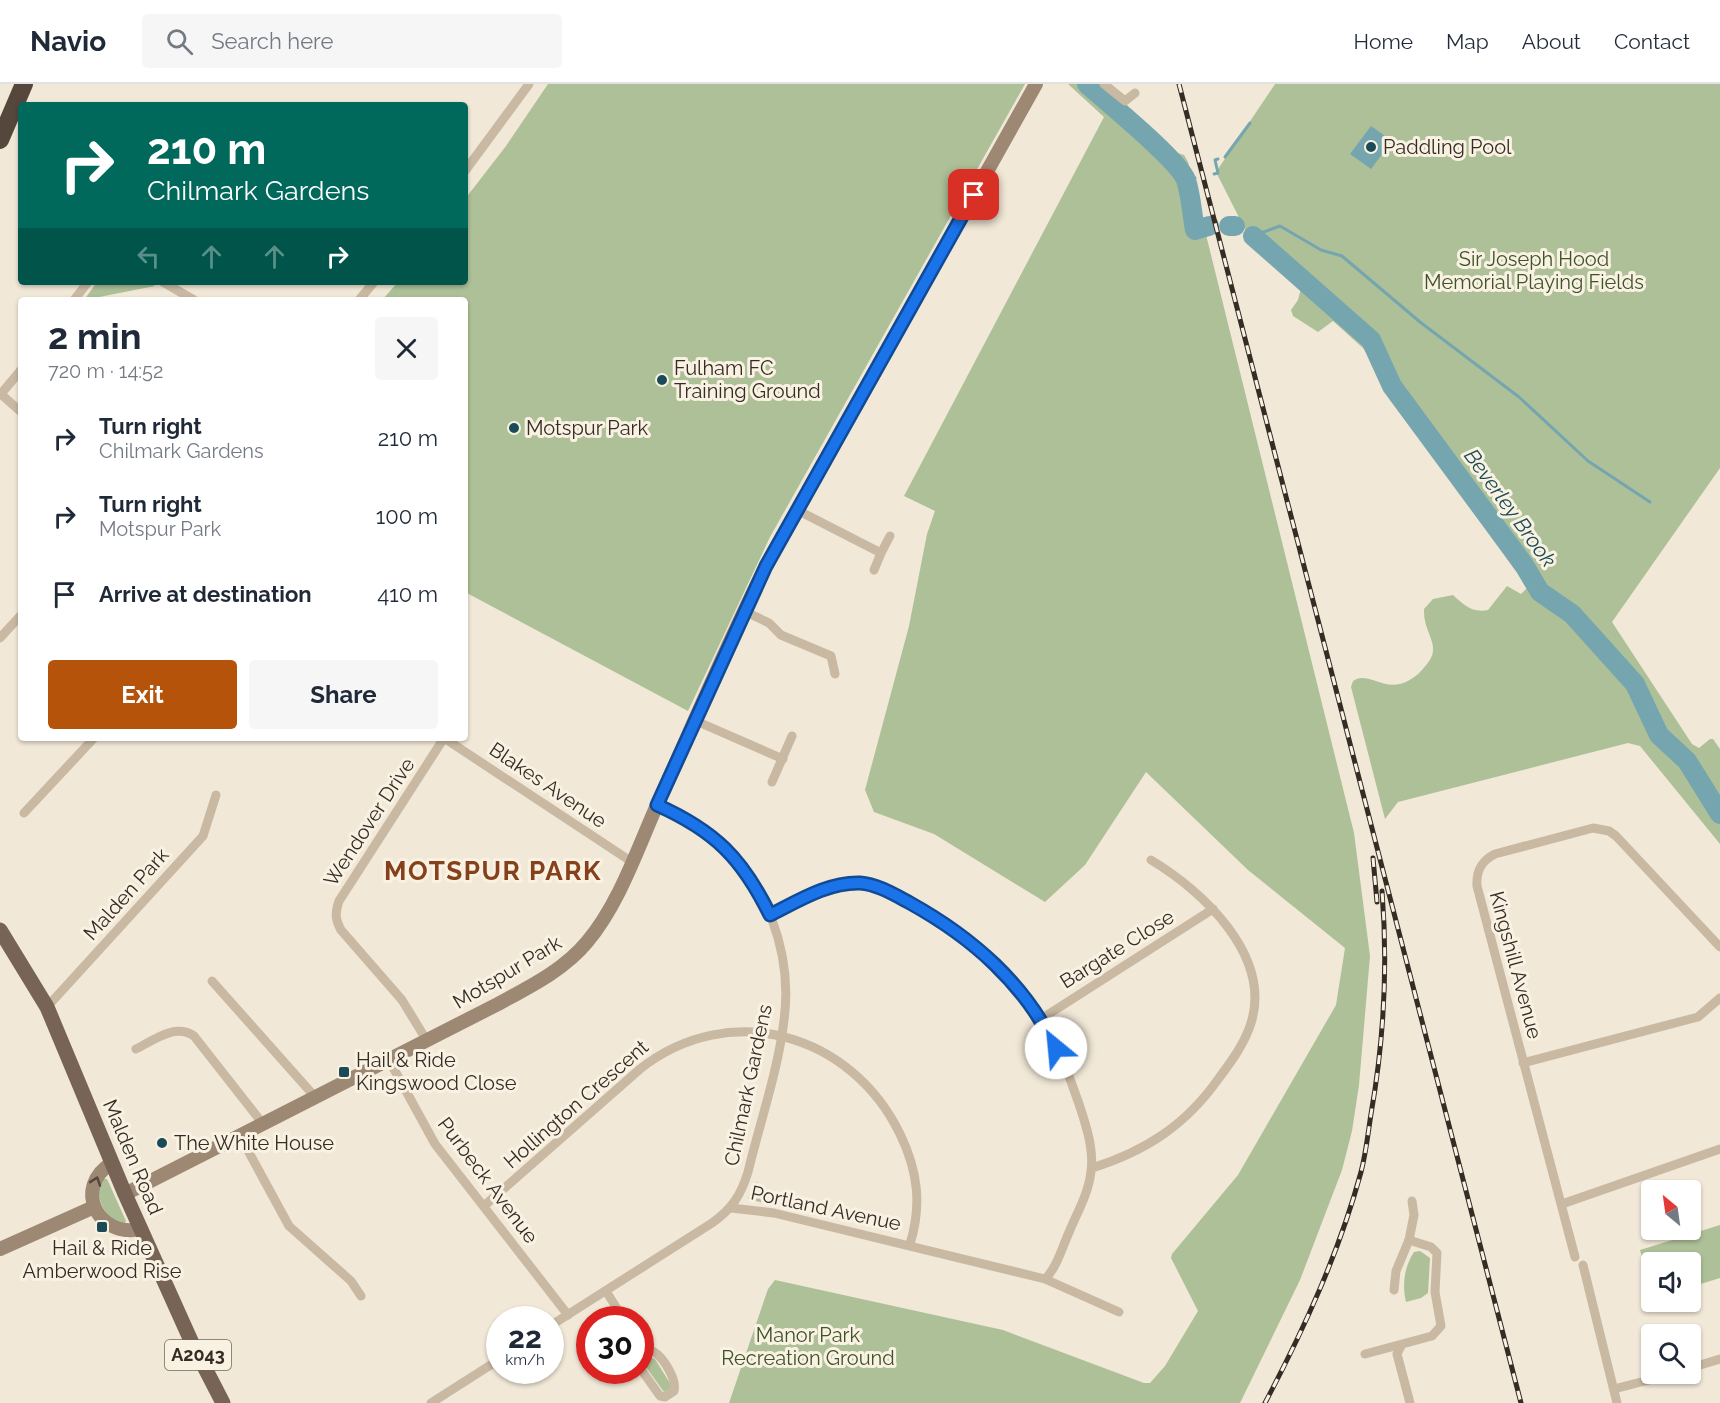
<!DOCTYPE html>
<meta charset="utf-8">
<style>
:root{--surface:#fff;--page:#f6f6f7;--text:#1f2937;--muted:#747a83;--line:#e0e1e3;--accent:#b45309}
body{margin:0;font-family:Raleway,sans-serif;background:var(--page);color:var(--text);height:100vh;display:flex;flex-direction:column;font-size:22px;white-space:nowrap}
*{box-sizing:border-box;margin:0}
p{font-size:20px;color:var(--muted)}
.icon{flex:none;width:33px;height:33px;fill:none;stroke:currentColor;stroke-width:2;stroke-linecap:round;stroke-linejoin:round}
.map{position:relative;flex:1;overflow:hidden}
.sheet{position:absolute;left:18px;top:213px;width:450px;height:444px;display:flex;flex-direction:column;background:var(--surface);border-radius:6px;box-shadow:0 2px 4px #0004}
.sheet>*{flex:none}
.hud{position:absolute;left:18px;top:18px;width:450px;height:183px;border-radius:6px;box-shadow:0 2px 4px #0004;background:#00695c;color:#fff;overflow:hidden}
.needle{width:39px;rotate:331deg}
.tools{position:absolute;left:1641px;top:1096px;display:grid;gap:12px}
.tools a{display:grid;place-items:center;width:60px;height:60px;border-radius:6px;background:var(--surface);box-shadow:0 2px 4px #0004;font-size:30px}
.speed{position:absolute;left:486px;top:1222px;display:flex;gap:12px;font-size:30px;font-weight:700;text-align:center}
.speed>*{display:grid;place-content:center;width:78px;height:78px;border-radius:50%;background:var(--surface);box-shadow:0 2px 4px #0004;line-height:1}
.speed small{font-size:15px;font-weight:400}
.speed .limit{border:9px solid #d22;background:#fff;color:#111}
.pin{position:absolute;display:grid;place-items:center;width:51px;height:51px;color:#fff;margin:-26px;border-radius:12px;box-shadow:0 3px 9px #0006}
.me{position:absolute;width:66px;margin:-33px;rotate:332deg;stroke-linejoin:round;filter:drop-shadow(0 0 4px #0008)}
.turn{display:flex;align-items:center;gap:21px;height:126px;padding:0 30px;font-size:27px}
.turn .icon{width:78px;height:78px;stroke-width:2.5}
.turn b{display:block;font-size:42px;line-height:51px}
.lanes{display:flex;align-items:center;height:57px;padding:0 30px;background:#0003;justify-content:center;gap:30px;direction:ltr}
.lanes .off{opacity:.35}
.round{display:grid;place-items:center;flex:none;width:63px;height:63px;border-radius:6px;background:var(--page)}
.headline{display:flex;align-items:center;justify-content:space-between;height:102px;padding:0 30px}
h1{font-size:36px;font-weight:700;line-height:45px}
.cta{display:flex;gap:12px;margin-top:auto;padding:12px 30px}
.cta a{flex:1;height:69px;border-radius:6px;background:var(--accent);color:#fff;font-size:24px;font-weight:700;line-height:69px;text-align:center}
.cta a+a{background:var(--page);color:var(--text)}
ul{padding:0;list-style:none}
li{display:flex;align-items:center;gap:18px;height:78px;padding:0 30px}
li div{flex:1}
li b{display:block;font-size:22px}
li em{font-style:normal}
header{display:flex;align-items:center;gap:36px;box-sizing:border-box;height:84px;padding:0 30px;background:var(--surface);border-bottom:2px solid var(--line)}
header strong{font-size:28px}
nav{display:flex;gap:33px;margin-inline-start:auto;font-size:21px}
.search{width:420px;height:54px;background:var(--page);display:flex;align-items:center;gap:15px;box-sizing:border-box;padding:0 21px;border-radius:6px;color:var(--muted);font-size:22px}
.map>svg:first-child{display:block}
.green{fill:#aec097}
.water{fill:#75a6af}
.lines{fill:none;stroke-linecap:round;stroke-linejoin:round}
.stream{stroke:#75a6af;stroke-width:3}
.river{stroke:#75a6af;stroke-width:20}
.street{stroke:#c9b9a3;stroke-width:9}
.secondary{stroke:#9d8874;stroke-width:14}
.primary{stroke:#776455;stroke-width:15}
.highway{stroke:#55473c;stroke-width:18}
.rail-casing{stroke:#342c25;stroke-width:5}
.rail{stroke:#f9f2e3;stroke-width:3;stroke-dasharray:9;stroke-linecap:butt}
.oneway{stroke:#54483d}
.route-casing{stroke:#114b97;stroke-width:15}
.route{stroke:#1a73e8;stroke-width:10}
.poi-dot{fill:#1a4b56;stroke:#f9f2e3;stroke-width:2}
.labels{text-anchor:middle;stroke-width:6;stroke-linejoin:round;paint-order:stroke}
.shield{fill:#f9f2e3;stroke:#6f675e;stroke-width:1.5}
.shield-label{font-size:18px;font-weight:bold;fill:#342c25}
.poi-label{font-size:20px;fill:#342c25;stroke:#f9f2e3;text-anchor:start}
.park-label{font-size:20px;fill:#3e5328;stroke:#f9f2e3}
.street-label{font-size:20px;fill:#342c25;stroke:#f9f2e3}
.water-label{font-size:21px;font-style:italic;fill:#1a4b56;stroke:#f9f2e3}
.district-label{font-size:26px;font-weight:bold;letter-spacing:1.5px;fill:#85411c;stroke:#f9f2e3}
</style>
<header>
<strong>Navio</strong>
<div class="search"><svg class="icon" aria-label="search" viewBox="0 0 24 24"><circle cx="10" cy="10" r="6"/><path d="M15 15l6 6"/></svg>Search here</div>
<nav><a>Home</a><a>Map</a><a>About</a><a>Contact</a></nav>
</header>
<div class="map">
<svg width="1720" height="1319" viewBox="0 0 1720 1319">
<rect width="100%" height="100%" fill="#f1e8d7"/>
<!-- green -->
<g class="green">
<polygon points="548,0 1025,0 770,453 688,627 465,508 465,216 382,216 398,198 465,198 465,115 506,62"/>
<polygon points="1068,0 1093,0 1165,65 1184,71 1188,78 1354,749 1370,872 1359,1001 1352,1047 1342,1086 1300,1196 1240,1319 729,1319 768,1205 775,1196 1003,1246 1144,1299 1150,1299 1165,1282 1198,1227 1171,1174 1172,1170 1238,1091 1336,921 1345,864 1248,786 1146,688 1085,781 1045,818 934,750 874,728 865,706 909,542 927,450 935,427 904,412 1104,33"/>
<path d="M1275,0H1720V384L1612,538L1692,660L1699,664L1710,655H1713L1720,665V760L1640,662L1628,659L1398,718L1385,735L1351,603L1353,597C1370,584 1391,619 1422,586C1427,580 1433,574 1433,566C1434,555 1423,543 1424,525L1433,515L1453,511C1464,521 1472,529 1488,526L1507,502L1521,510L1530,501L1515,486L1430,366L1364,265L1333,237L1318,248L1293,232L1291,226L1298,216L1301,204L1256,167L1216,88Z"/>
<polygon points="97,198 148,198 155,202 84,216"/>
<path d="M102,1095H107L126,1137L124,1140L113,1139C103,1124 94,1113 102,1095Z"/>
<polygon points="757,1098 767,1114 764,1119 748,1115 753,1100"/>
<polygon points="1720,1141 1720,1194 1691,1203 1690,1179 1652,1179 1651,1206 1640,1166"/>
<path d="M1420,1167L1430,1174L1428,1209L1421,1214L1406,1218C1402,1202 1404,1183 1414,1168Z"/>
<polygon points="647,1272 655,1275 671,1301 669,1306 664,1308 643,1279"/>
</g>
<!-- water -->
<polygon class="water" points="1371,42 1392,57 1371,85 1350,70"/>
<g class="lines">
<!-- stream -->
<g class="stream">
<polyline points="1225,73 1250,39"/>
<polyline points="1214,90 1218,89 1215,76 1218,75"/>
<polyline points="1186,96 1195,94"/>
<polyline points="1253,152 1280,142 1321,166 1342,172 1420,238 1519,313 1588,377 1650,418"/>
</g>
<!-- river -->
<g class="river">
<path d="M1087,0C1106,17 1179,76 1186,96C1191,111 1192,130 1195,146L1209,142"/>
<polyline points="1229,142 1235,142"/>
<polyline points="1253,152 1371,256 1392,302 1524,481 1540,508 1572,530 1635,600 1659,651 1687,677 1720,730"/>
</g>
<!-- street -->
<g class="street">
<polyline points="1104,0 1125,17 1135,9"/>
<polyline points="465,87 529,0"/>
<polyline points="163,198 194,216"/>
<polyline points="74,216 88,198"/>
<polyline points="359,216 374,198"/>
<polyline points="1,310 21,328"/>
<polyline points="0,311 21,286"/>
<polyline points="797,426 881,469 890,452"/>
<polyline points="874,486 881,469"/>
<polyline points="744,527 769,539 781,551 831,572 835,590"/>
<polyline points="0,554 21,531"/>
<polyline points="696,637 783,675"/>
<polyline points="444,654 632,778"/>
<polyline points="772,698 792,652"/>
<polyline points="24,729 94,654"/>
<path d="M770,831C798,817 828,798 860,799C882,800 904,816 922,826C1000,869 1052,936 1079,1020C1086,1041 1094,1065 1091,1087C1089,1108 1078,1127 1070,1146C1063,1161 1057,1184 1045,1195"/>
<polyline points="212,897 316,1014"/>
<polyline points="47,923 203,752 216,711"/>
<polyline points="1041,935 1213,825"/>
<path d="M427,957L402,916L341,846C335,835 335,829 339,817L444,654"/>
<path d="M136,965C154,956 175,939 194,952L263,1040"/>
<polyline points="389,976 435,1060 568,1231"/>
<polyline points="1523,979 1698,933 1720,914"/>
<polyline points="240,1052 289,1142 351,1197 361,1212"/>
<path d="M1092,1084C1146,1067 1186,1041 1219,994C1231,978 1245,959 1251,939C1272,872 1203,807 1151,776"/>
<polyline points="1562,1120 1720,1065"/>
<path d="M484,1122L640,985C730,914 852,950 900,1050C918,1087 922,1121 910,1160"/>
<polyline points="731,1124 774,1129 1045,1195 1119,1228"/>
<path d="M1575,1173L1477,802C1476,787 1481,777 1495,770L1593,744L1609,747L1616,752L1720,863"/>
<polyline points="1583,1181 1617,1319"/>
<polyline points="1394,1206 1396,1187 1409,1156"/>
<polyline points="606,1207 624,1236"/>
<path d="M550,1242L712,1139C732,1125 741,1111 748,1088C760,1038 778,987 784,936C793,869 766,795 713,752C696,738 676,729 657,721"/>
<polyline points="1401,1262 1397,1270 1410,1319"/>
<path d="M640,1270L648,1266C661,1267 677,1295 674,1307L665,1313L660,1312L640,1284"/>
<polyline points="1365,1270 1432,1252 1441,1242 1435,1208 1437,1169 1431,1163 1409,1156 1414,1131 1412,1117"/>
<polyline points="1690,1284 1720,1275"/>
<polyline points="1614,1305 1672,1290"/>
<polyline points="431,1319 500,1275"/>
</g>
<!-- secondary -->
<g class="secondary">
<path d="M112,1079C72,1103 98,1155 141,1145"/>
<path d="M125,1110L498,920C529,903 564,886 587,858C619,820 637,766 657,721C693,641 727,560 766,482L1036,0"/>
<polyline points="0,1165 94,1123"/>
</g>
<!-- primary -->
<polyline class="primary" points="0,846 47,923 125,1110 192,1259 223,1319"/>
<!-- highway -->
<polyline class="highway" points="0,56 24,0"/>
<!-- rail casing -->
<g class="rail-casing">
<g id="rail">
<polyline points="1179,0 1521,1319"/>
<polyline points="1373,774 1377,818"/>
<path d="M1265,1319C1304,1245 1339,1169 1361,1088C1366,1069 1368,1049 1371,1030C1384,956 1388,882 1382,807"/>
</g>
</g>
<!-- rail -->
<use href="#rail" class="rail"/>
</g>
<!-- one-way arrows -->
<defs><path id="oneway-chevron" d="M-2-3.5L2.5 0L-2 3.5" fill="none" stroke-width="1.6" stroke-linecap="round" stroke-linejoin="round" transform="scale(1.5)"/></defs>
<use class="oneway" href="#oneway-chevron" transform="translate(96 1097) rotate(-71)"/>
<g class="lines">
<!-- route casing -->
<g class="route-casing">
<path id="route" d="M974,111L766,482L657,721C715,747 742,774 770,831C798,817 828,798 860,799C877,800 895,811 910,819C973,854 1024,899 1056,964"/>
</g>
<!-- route -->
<use href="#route" class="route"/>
</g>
<!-- markers -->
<g class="poi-dot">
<circle cx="1371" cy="63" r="6"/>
<circle cx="662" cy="296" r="6"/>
<circle cx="514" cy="344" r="6"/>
<rect x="338" y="982" width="12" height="12" rx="3"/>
<circle cx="162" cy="1059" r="6"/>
<rect x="96" y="1137" width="12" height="12" rx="3"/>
</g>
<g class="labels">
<!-- shield labels -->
<rect class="shield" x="165" y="1256" width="66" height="30" rx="4.5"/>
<g class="shield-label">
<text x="198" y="1277">A2043</text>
</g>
<!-- poi labels -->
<g class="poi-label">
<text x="1383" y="70">Paddling Pool</text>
<text x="674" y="291">Fulham FC<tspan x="674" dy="23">Training Ground</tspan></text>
<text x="526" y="351">Motspur Park</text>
<text x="356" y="983">Hail &amp; Ride<tspan x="356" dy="23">Kingswood Close</tspan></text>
<text x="174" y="1066">The White House</text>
<text x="102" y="1171" text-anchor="middle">Hail &amp; Ride<tspan x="102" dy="23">Amberwood Rise</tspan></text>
</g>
<!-- park labels -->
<g class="park-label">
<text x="1534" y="182">Sir Joseph Hood<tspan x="1534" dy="23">Memorial Playing Fields</tspan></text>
<text x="808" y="1258">Manor Park<tspan x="808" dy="23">Recreation Ground</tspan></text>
</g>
<!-- street labels -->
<g class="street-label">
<text transform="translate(548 701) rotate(34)" y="7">Blakes Avenue</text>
<text transform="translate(369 738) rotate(-57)" y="7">Wendover Drive</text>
<text transform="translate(126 810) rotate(-48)" y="7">Malden Park</text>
<text transform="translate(1117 865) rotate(-32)" y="7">Bargate Close</text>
<text transform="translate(1516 881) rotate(75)" y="7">Kingshill Avenue</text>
<text transform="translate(507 888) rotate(-31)" y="7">Motspur Park</text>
<text transform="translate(748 1001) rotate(-78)" y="7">Chilmark Gardens</text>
<text transform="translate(576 1020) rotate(-41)" y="7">Hollington Crescent</text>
<text transform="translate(133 1073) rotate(67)" y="7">Malden Road</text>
<text transform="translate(488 1096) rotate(53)" y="7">Purbeck Avenue</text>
<text transform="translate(826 1124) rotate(12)" y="7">Portland Avenue</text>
</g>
<!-- water labels -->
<g class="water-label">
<text transform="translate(1510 424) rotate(54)" y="7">Beverley Brook</text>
</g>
<!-- district labels -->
<g class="district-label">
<text x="493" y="796">MOTSPUR PARK</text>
</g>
</g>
</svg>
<div class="tools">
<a><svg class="needle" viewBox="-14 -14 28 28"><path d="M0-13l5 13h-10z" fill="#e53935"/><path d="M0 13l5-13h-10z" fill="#747a83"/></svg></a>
<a><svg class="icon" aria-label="sound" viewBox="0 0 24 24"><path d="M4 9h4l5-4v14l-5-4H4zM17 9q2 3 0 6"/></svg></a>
<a><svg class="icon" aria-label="search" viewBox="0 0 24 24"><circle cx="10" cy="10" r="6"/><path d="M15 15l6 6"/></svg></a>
</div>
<div class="speed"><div>22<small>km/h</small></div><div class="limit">30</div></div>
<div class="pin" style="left:974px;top:111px;background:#d93025"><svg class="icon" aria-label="arrive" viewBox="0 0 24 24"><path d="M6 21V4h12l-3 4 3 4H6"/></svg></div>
<svg class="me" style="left:1056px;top:964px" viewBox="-20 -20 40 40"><circle r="19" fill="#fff"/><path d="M0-13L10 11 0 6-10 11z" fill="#1a73e8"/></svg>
<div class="hud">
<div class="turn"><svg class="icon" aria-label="right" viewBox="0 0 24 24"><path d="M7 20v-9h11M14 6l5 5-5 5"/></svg><div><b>210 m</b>Chilmark Gardens</div></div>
<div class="lanes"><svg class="icon off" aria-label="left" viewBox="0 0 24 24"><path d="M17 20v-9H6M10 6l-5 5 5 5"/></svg><svg class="icon off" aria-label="ahead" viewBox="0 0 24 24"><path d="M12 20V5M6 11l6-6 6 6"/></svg><svg class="icon off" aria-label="ahead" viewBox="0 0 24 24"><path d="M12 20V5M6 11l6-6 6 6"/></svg><svg class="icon" aria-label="right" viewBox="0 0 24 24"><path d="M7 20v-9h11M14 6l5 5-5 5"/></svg></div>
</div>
<section class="sheet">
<div class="headline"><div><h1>2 min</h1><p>720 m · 14:52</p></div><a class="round"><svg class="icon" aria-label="close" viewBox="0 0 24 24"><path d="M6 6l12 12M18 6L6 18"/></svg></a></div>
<ul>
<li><svg class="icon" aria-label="right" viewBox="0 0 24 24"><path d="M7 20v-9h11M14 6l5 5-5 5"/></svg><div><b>Turn right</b><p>Chilmark Gardens</p></div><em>210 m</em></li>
<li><svg class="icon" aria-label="right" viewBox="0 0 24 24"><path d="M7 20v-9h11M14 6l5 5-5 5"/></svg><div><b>Turn right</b><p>Motspur Park</p></div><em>100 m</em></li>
<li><svg class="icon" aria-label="arrive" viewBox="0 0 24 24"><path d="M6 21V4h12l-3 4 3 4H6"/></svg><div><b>Arrive at destination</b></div><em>410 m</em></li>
</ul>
<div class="cta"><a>Exit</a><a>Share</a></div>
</section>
</div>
